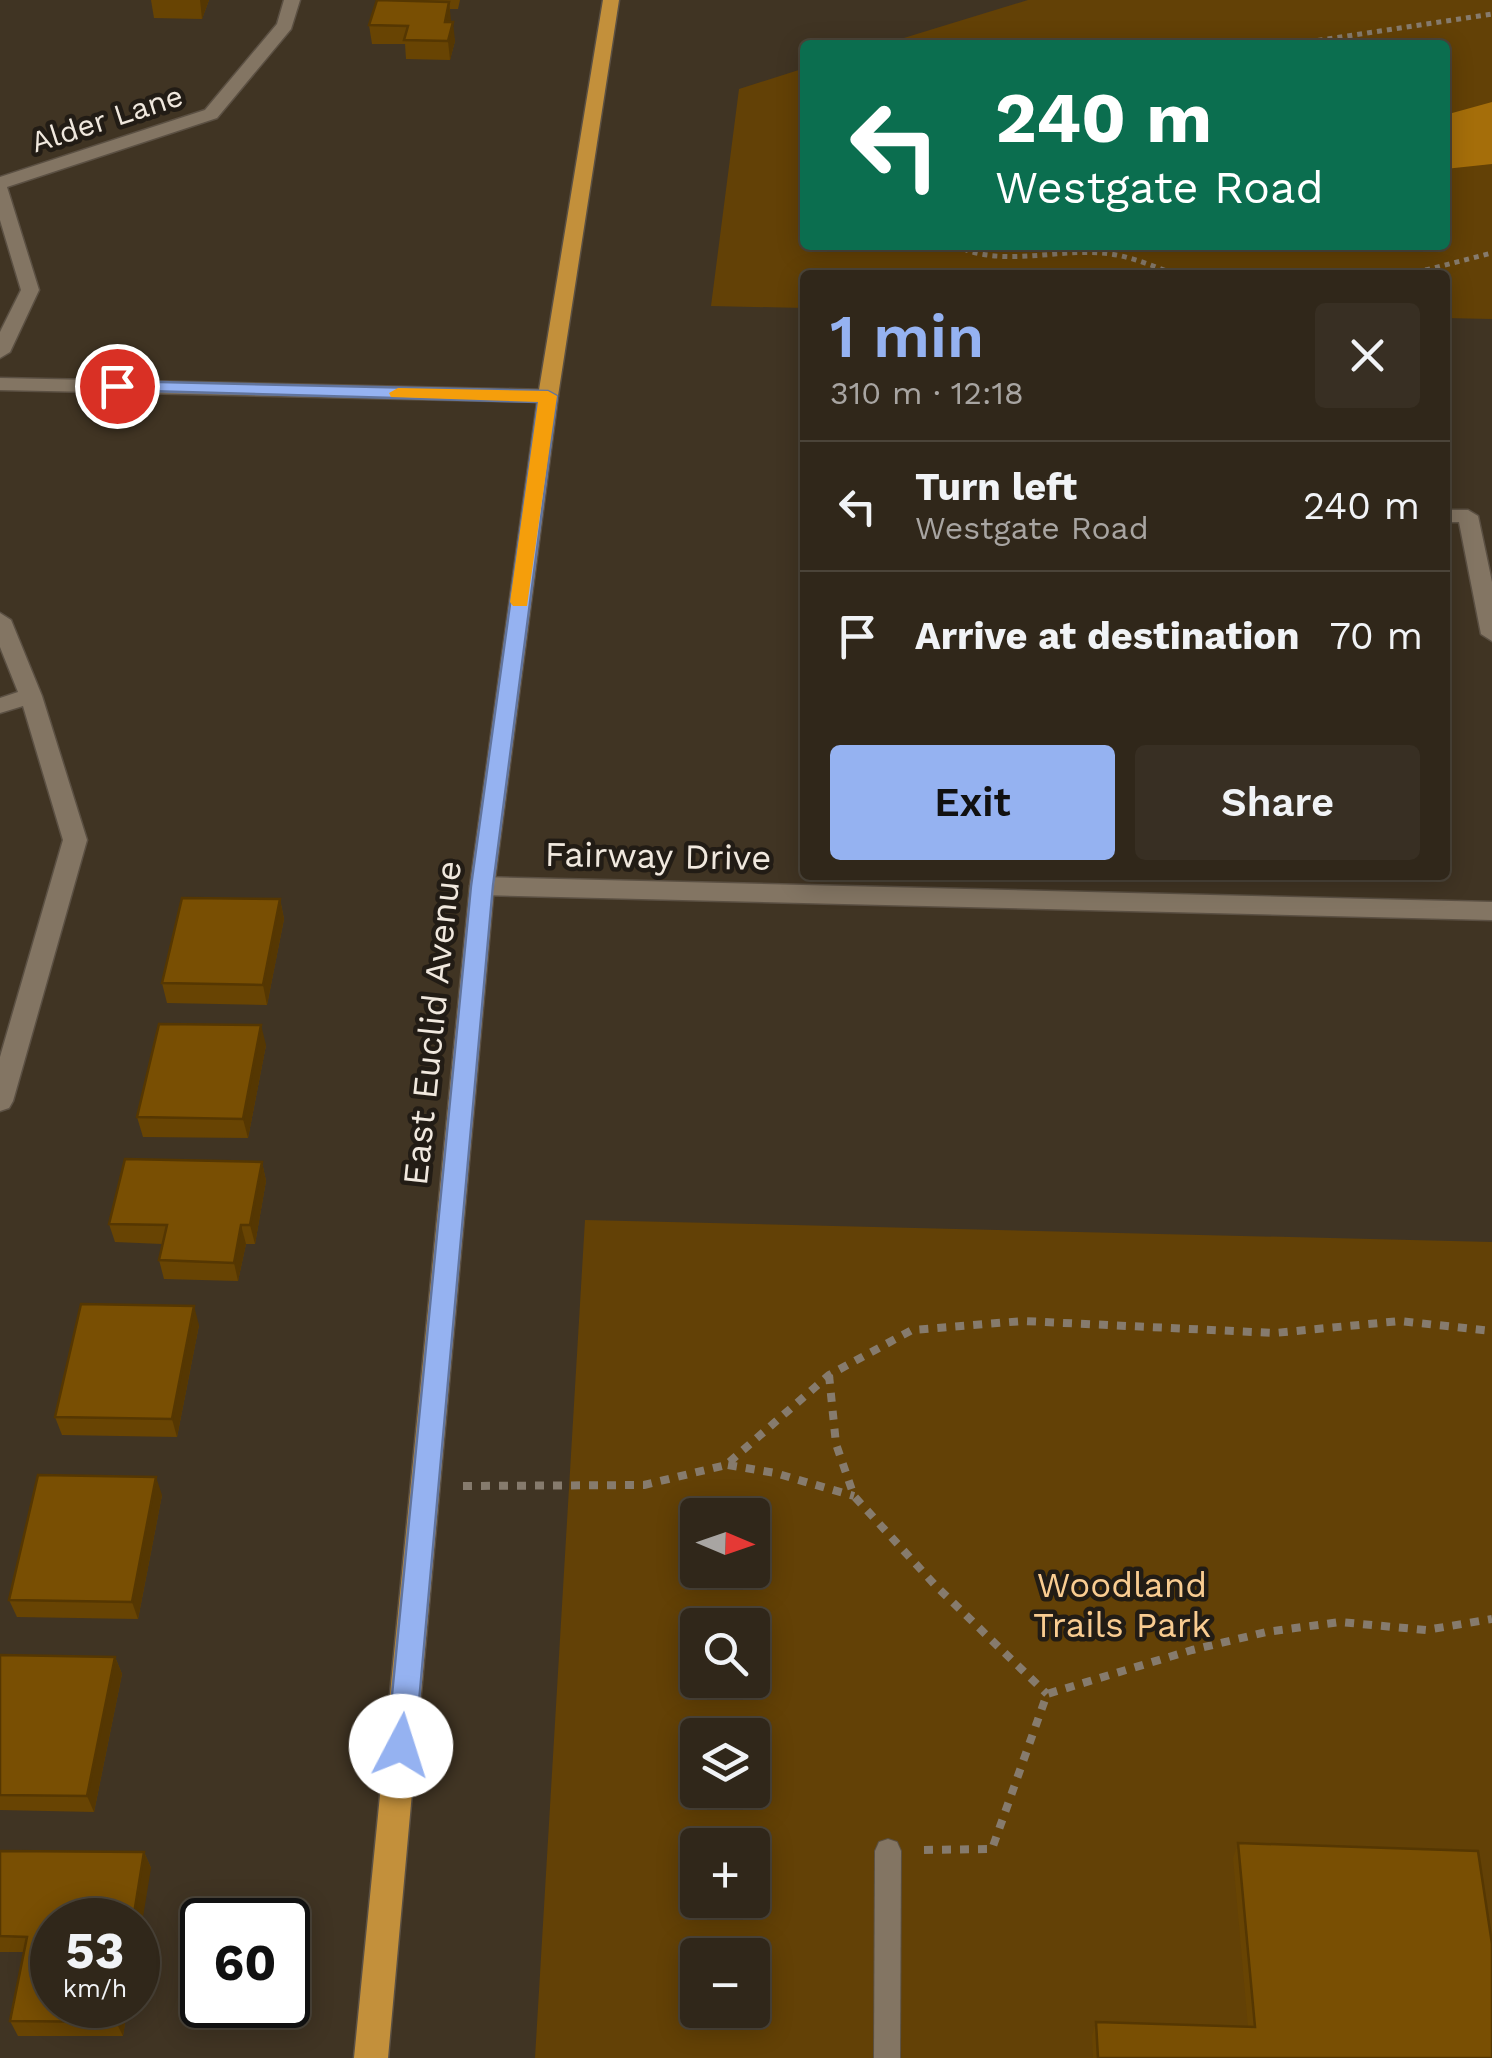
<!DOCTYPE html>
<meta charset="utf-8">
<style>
:root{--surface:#30271a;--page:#382f23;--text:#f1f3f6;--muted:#a8a5a2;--line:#4b4439;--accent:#95b2f1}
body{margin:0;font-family:"Work Sans",sans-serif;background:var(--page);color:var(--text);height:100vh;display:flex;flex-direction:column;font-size:38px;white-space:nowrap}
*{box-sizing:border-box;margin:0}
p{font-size:32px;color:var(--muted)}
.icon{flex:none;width:55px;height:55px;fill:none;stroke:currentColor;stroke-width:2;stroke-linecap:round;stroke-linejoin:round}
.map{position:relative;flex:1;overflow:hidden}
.drawer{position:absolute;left:800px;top:270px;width:650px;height:610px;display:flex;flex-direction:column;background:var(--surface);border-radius:10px;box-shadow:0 5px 25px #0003,0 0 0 2px var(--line)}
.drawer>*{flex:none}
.top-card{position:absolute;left:800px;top:40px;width:650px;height:210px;border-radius:10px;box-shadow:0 5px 25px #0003,0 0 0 2px var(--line);background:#0b6e4f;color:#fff;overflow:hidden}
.needle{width:65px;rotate:92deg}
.buttons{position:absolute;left:680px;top:1498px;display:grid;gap:20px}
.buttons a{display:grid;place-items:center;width:90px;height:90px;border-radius:10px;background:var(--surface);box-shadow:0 5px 25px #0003,0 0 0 2px var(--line);font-size:50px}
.speed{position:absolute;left:30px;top:1898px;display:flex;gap:20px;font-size:50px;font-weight:700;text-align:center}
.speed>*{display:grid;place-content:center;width:130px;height:130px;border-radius:50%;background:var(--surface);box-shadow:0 5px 25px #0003,0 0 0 2px var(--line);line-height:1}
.speed small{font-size:25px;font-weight:400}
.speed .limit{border:5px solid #111;border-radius:15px;background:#fff;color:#111}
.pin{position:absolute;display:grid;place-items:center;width:85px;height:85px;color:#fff;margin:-42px;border:5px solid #fff;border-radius:50%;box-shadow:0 2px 10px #0007}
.me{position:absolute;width:110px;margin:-55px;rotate:5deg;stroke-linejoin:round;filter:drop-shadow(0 0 8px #0008)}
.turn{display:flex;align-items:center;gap:35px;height:210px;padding:0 30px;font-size:45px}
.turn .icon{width:130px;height:130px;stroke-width:2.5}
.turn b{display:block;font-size:70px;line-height:85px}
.round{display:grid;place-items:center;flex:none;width:105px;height:105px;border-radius:10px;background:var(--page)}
.headline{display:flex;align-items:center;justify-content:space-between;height:170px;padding:0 30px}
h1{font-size:60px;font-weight:600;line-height:75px;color:var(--accent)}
.button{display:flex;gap:20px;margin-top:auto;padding:20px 30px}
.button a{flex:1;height:115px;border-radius:10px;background:var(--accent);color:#111;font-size:40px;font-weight:600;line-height:115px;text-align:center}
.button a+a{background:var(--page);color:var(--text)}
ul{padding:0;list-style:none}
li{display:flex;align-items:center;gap:30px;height:130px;padding:0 30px;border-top:2px solid var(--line)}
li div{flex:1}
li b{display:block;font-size:38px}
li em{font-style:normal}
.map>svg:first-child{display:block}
.green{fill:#634106;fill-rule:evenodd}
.water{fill:#a56e0a}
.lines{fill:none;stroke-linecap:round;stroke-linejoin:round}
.service-casing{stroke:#5b5043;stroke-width:2}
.minor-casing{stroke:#5b5043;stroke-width:3}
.primary-casing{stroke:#5b5043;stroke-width:3}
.path-far1{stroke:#867b6d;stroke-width:5;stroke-dasharray:5 5;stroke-linecap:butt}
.path{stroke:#867b6d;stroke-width:8;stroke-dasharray:9 9;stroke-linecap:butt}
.service{fill:#837563;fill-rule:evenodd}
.minor{fill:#837563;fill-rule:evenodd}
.primary{fill:#c3903b;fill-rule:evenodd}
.wall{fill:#684403}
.shaded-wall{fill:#553702}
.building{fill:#794f03;stroke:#553702;stroke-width:2.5}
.route{fill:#95b2f1;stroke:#61749d;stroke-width:2.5}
.slow{fill:#f59e0b}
.labels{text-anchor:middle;stroke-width:9;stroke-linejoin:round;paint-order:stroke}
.far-street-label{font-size:30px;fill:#f0e8de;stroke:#221c15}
.street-label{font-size:35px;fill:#f0e8de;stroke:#221c15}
.park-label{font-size:35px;fill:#f9cc91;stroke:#221c15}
</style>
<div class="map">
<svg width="1492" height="2058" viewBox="0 0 1492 2058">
<rect width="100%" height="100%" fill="#403423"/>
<!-- green -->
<g class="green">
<polygon points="1028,0 1492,0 1492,319 1445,318 1445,275 805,275 805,308 711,306 739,89 805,68 805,245 1445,245 1445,45 881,45"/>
<path d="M585,1220L1492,1242V2058H535ZM698,1515H752V1570H698ZM698,1625H752V1680H698ZM698,1735H752V1790H698ZM698,1845H752V1900H698ZM698,1955H752V2010H698Z"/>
</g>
<!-- water -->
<polygon class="water" points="1492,102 1492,164 1445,169 1445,115"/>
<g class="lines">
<!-- service casing -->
<g class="service-casing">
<polygon id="service" points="888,1839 897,1842 901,1851 900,2058 874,2058 875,1851 879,1842"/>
</g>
<!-- minor casing -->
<g class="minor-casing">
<g id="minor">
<polygon points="284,0 300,0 291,29 217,118 7,187 39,290 10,352 0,358 0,332 21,290 0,220 0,177 205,110 277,24"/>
<polygon points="0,378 548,390 558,396 548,402 0,390"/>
<polygon points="1445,510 1468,510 1478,516 1492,582 1492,641 1481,634 1459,522 1445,522"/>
<polygon points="0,613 11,620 42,696 87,840 13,1101 9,1108 0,1111 0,1057 63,840 23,706 0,713 0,698 18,692 0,647"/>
<polygon points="482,877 1492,902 1492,920 482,895 470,886"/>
</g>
</g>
<!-- primary casing -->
<g class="primary-casing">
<polygon id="primary" points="603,0 619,0 558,396 494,886 388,2058 354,2058 470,886 538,396"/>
</g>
<!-- path-far1 -->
<g class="path-far1">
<polyline points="1288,45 1492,14"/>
<path d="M954,245C1001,268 1052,249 1102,253C1128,255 1153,266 1177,275"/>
<polyline points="1406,275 1492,253"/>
</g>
<!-- path -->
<g class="path">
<polyline points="829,1375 836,1444 854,1496 935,1585 1047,1694"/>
<polyline points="728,1465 775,1473 854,1496"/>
<polyline points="463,1486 644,1485 726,1465 829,1375 912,1330 1023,1321 1275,1333 1400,1321 1492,1331"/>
<polyline points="924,1850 992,1849 1047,1694 1192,1650 1266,1632 1340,1622 1426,1630 1492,1619"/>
</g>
<!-- service -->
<use href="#service" class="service"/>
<!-- minor -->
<use href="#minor" class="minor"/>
<!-- primary -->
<use href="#primary" class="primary"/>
</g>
<!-- wall -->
<g class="wall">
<polygon points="151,0 209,0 202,19 154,18"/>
<polygon points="377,0 460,0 458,9 450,9 450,22 455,41 450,60 406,59 405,44 372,44 369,25"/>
<polygon points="280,899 284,919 267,1005 167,1003 162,983"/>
<polygon points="266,1045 248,1138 143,1137 137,1117"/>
<polygon points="262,1162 266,1181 255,1244 246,1244 238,1281 164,1279 159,1260 162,1244 115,1242 109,1224"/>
<polygon points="199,1325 177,1437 62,1435 55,1417"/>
<polygon points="162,1495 138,1619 17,1617 9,1600"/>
<polygon points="0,1655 115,1657 122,1674 94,1812 0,1810"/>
<polygon points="1238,1843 1492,2058 1093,2058 1092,2036 1096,2022 1248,2027 1233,1858"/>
<polygon points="0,1851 144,1852 151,1868 52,2005 128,2005 123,2036 18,2036 10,2021 24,1952 0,1952"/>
</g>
<!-- shaded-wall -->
<g class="shaded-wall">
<polygon points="200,0 209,0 202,19"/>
<polygon points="449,2 451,20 446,40 445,22"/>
<polygon points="453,22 455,41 450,60 448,41"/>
<polygon points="280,899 284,919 267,1005 263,985"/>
<polygon points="261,1025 266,1045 248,1138 243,1119"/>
<polygon points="262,1162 266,1181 255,1244 250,1225"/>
<polygon points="241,1225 246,1244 238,1281 234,1263"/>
<polygon points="194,1306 199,1325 177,1437 172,1419"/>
<polygon points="156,1477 162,1495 138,1619 132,1602"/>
<polygon points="115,1657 122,1674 94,1812 87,1796"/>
<polygon points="144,1852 151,1868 138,1948 138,1920 133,1920"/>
<polygon points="118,2005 128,2005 123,2036 116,2022"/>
</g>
<!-- building -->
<g class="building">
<polygon points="377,0 449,2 445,22 453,22 448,41 404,40 408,26 369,25"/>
<polygon points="182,898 280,899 263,985 162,983"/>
<polygon points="159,1024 261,1025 243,1119 137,1117"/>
<polygon points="125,1159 262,1162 250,1225 241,1225 234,1263 159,1260 167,1225 109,1224"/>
<polygon points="81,1304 194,1306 172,1419 55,1417"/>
<polygon points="38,1475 156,1477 132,1602 9,1600"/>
<polygon points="0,1655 115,1657 87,1796 0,1795"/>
<polygon points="1238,1843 1478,1851 1492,1944 1492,2058 1098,2058 1096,2022 1255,2027"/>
<polygon points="0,1851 144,1852 133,1920 52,1920 52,2005 118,2005 116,2022 10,2021 27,1937 0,1936"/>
</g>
<!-- route -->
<polygon class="route" points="117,381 548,391 557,396 493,886 415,1746 411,1755 401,1759 391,1755 387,1746 471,886 538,402 111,390 108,386"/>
<!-- slow -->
<polygon class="slow" points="398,388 548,391 557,396 527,606 513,606 510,602 538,402 391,397 389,393"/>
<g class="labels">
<!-- far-street labels -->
<g class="far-street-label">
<text transform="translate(107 119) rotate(-18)" y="10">Alder Lane</text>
</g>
<!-- street labels -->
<g class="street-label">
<text transform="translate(658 856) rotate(1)" y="12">Fairway Drive</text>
<text transform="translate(432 1023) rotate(-84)" y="12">East Euclid Avenue</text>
</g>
<!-- park labels -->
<g class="park-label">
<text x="1122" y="1597">Woodland<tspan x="1122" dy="40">Trails Park</tspan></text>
</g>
</g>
</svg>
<div class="buttons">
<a><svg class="needle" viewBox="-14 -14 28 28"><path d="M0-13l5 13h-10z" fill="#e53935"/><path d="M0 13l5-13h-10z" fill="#a8a5a2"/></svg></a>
<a><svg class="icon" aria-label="search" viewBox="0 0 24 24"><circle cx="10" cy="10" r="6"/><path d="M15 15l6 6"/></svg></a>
<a><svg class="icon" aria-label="layers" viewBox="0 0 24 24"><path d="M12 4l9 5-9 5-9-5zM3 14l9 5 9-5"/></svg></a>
<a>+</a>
<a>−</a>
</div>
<div class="speed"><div>53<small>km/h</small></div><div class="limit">60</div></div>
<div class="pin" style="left:117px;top:386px;background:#d93025"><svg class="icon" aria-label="arrive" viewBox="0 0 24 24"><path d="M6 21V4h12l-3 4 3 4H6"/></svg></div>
<svg class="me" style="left:401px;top:1746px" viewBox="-20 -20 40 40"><circle r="19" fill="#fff"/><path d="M0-13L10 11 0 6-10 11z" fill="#95b2f1"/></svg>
<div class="top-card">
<div class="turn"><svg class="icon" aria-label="left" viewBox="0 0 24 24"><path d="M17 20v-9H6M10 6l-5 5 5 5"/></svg><div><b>240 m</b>Westgate Road</div></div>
</div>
<section class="drawer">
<div class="headline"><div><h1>1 min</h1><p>310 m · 12:18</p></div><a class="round"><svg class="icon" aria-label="close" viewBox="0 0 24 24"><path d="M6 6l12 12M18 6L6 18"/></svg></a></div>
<ul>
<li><svg class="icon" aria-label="left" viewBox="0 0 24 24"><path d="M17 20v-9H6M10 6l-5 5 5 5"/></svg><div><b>Turn left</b><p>Westgate Road</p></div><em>240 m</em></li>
<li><svg class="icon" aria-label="arrive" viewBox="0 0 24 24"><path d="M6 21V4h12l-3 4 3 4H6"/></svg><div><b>Arrive at destination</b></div><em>70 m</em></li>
</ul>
<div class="button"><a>Exit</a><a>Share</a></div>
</section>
</div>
